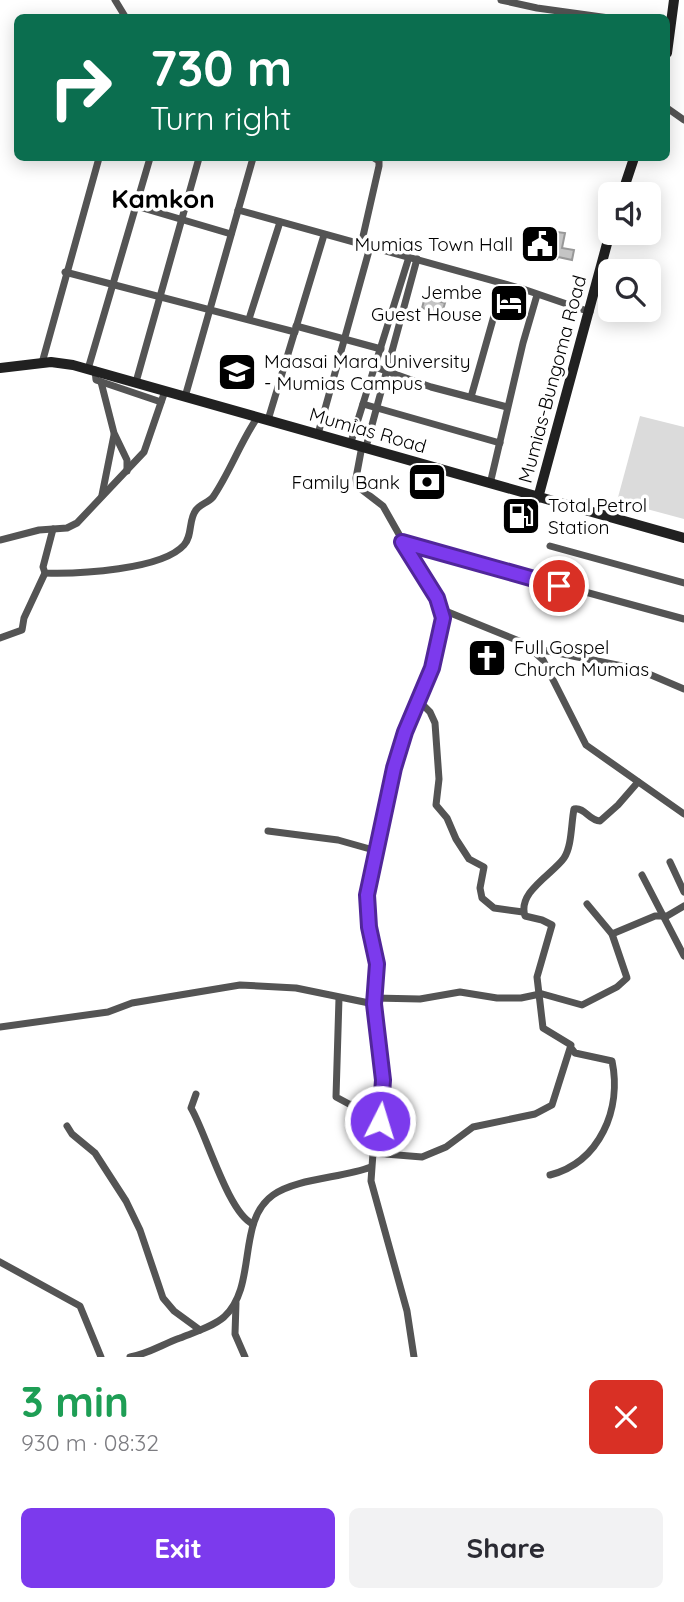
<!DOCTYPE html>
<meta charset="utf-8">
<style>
:root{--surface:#fff;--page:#f2f2f3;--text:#2b2b33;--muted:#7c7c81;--accent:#7c3aed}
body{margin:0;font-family:Quicksand,sans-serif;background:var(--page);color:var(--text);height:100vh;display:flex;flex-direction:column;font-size:26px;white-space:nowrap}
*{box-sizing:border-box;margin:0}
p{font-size:23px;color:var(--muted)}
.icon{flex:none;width:38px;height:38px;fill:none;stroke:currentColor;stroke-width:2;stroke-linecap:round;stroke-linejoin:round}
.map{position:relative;height:1357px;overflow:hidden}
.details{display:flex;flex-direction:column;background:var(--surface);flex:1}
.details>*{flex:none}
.guide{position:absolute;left:14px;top:14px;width:656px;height:147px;border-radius:10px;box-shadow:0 4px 18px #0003;background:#0b6e4f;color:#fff;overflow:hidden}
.buttons{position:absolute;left:598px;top:182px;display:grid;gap:14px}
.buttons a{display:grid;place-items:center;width:63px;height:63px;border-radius:10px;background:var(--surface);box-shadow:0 4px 18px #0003;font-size:35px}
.pin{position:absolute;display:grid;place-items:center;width:60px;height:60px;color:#fff;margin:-30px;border:4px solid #fff;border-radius:50%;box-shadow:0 2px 7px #0007}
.me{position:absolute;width:77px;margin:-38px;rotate:5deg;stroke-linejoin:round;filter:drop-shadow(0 0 5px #0008)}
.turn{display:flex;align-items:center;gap:24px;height:147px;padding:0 21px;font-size:32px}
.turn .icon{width:91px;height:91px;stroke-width:2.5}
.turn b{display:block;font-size:49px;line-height:60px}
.round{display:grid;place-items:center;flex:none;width:74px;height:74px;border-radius:10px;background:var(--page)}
.overview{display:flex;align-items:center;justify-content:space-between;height:119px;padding:0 21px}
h1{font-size:42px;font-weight:700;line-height:52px;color:#1e9e55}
.action{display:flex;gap:14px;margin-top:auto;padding:14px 21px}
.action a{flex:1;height:80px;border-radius:10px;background:var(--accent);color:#fff;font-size:28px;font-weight:700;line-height:80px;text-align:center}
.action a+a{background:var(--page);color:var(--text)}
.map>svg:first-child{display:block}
.green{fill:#dbdbdb}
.building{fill:#c4c4c4;stroke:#989898;stroke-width:2}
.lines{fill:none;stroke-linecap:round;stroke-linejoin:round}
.street{stroke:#545454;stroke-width:7}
.secondary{stroke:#212121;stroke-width:10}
.route-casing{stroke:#51269a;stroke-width:18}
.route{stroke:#7c3aed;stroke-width:12}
.labels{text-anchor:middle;stroke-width:7;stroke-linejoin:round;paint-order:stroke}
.poi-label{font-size:19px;fill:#000;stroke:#fff;text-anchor:end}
.street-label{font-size:19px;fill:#000;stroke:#fff}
.district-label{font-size:26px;font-weight:bold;fill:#000;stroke:#fff}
</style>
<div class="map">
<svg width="684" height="1357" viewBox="0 0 684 1357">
<rect width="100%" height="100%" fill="#fff"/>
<!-- green -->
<polygon class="green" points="640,416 684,427 684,519 617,501"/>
<!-- building -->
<g class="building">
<polygon points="557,232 565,233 562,248 574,250 572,260 558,257 557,259 534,251 536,242 554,246"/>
<polygon points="425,297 445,303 442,313 422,308"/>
</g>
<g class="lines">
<!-- street -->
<g class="street">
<polyline points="115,0 126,18"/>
<polyline points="501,0 537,8 609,18"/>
<polyline points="667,108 684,120"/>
<polyline points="136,206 231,234"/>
<polyline points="238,210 523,289 590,312"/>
<polyline points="361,245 379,166 379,161 374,158"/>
<polyline points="65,272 295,332"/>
<polyline points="249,319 280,222"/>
<polyline points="296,326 381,349"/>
<polyline points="42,363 99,158"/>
<polyline points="375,367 431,387 507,407"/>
<polyline points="88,369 150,158"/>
<polyline points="95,370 96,380 161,402"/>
<polyline points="101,382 114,433 127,460 127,471"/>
<polyline points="136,382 199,158"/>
<polyline points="185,397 253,158"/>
<polyline points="471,397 503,284"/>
<polyline points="363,404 500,443"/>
<polyline points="268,420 324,235"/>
<polyline points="318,434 370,247"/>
<polyline points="351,442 409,257"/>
<polyline points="362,446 356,478 357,486 383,506 443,612 440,642 432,668 405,731 394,768 369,881 367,906 378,964 374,1000 375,1032 383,1080 382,1109 373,1153 371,1181 407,1311 414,1357"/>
<polyline points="366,447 417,259"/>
<polyline points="490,484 523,343 537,295"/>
<polyline points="102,495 114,435"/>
<path d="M53,529L43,567L45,573C78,574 162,570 184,545C193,535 188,520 196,510C200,504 208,503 213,497C230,472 240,443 257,418"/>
<polyline points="0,540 39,530 67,528 77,523 144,452 165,391"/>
<polyline points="402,542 684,619"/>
<polyline points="550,546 684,583"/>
<polyline points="443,610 524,643 543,660 586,745 684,814"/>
<polyline points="0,638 22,630 24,618 45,573"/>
<polyline points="533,648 637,669 684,689"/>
<polyline points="418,700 430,712 435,723 439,779 436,805 447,818 456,839 469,859 484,867 480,888 482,898 494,908 523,912"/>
<polyline points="268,831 338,840 377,851"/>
<polyline points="670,862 684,892"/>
<polyline points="642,875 684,956"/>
<polyline points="612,934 655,916 667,916 684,906"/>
<polyline points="539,993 582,1005 617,987 627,978 612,934 587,904"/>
<polyline points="339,998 336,1097 349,1104 382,1109"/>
<polyline points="374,998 420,999 460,992 497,998 521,998 540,994"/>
<polyline points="0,1027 108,1012 132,1003 240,985 296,988 374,1004"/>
<path d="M196,1094L191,1108C206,1133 228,1213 253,1224"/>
<polyline points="67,1126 72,1134 95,1153 126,1201 140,1230 163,1298 174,1311 200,1330"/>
<path d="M373,1153L422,1157L446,1147L473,1127L535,1114L552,1105L571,1045L543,1028L537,977L552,925L542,920L525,916C517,892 553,874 564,858C572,846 571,824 574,809C585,807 589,821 600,821L618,805L638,782"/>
<path d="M550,1175C600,1162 622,1109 612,1061L575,1053L571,1048"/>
<polyline points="0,1262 80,1306 101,1357"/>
<polyline points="236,1303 235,1334 245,1357"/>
<path d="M130,1357C148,1354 163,1344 180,1338C195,1332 212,1327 224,1317C258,1286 236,1221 273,1195C297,1178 343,1178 371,1167"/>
</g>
<!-- secondary -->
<g class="secondary">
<polyline points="667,53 674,0"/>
<polyline points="622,194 634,158"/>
<polyline points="0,368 51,362 73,365 684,538"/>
<polyline points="538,498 611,229"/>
</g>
</g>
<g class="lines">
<!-- route casing -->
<g class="route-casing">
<polyline id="route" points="380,1121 383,1080 374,1004 377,964 369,927 367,895 394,768 405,732 432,668 443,618 437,598 402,542 559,586"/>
</g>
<!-- route -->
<use href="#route" class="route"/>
</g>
<!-- icons -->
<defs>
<g id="civic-square" transform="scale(2.0125)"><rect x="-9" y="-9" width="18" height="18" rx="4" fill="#000" stroke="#fff"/><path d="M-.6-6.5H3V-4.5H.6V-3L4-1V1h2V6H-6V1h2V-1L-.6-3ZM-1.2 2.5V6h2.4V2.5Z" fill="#fff"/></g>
<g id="hotel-square" transform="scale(2.0125)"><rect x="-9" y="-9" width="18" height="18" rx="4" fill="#000" stroke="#fff"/><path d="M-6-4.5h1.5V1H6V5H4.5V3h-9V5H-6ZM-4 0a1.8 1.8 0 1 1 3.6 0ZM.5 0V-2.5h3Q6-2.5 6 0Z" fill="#fff"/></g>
<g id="university-square" transform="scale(2.0125)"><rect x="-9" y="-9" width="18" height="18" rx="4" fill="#000" stroke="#fff"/><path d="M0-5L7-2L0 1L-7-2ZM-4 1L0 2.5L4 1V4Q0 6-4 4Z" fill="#fff"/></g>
<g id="bank-square" transform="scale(2.0125)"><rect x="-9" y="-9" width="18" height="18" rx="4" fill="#000" stroke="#fff"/><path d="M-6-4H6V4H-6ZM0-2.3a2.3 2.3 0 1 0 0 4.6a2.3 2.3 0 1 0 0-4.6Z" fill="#fff"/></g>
<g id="fuel-square" transform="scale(2.0125)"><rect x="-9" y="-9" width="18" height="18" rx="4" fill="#000" stroke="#fff"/><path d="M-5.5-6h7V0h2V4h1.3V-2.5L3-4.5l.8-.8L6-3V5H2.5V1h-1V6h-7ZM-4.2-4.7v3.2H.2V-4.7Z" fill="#fff"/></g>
<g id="church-square" transform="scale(2.0125)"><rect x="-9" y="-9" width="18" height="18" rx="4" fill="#000" stroke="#fff"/><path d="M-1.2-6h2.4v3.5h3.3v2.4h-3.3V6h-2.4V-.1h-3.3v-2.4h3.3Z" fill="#fff"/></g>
</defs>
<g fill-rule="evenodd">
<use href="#civic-square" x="540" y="244"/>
<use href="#hotel-square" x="509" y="303"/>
<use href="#university-square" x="237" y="372"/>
<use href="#bank-square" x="427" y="482"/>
<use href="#fuel-square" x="521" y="516"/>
<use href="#church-square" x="487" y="658"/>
</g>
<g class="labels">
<!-- poi labels -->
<g class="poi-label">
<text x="513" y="251">Mumias Town Hall</text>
<text x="482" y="299">Jembe<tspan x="482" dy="22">Guest House</tspan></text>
<text x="264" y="368" text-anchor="start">Maasai Mara University<tspan x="264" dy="22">- Mumias Campus</tspan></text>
<text x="400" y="489">Family Bank</text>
<text x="548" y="512" text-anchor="start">Total Petrol<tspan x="548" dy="22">Station</tspan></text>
<text x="514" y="654" text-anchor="start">Full Gospel<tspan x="514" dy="22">Church Mumias</tspan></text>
</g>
<!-- street labels -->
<g class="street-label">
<text transform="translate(552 379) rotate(-75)" y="7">Mumias-Bungoma Road</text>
<text transform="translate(368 430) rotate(16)" y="7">Mumias Road</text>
</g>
<!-- district labels -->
<g class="district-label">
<text x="163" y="208">Kamkon</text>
</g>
</g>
</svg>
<div class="buttons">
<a><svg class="icon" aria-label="sound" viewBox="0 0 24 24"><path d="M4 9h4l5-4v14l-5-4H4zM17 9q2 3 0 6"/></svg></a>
<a><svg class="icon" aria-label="search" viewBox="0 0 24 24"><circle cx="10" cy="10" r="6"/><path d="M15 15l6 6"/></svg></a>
</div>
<div class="pin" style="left:559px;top:586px;background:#d93025"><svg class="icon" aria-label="arrive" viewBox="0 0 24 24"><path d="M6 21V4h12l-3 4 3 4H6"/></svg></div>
<svg class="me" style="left:380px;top:1121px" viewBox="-20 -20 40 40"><circle r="17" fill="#7c3aed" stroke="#fff" stroke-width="3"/><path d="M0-11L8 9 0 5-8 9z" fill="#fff"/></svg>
<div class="guide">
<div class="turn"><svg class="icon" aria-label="right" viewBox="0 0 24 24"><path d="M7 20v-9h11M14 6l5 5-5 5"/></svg><div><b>730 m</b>Turn right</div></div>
</div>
</div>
<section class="details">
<div class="overview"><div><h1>3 min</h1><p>930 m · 08:32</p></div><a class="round" style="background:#d93025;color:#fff"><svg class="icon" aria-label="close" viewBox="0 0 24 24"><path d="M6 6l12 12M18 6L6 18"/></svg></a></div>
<div class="action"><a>Exit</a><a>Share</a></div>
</section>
